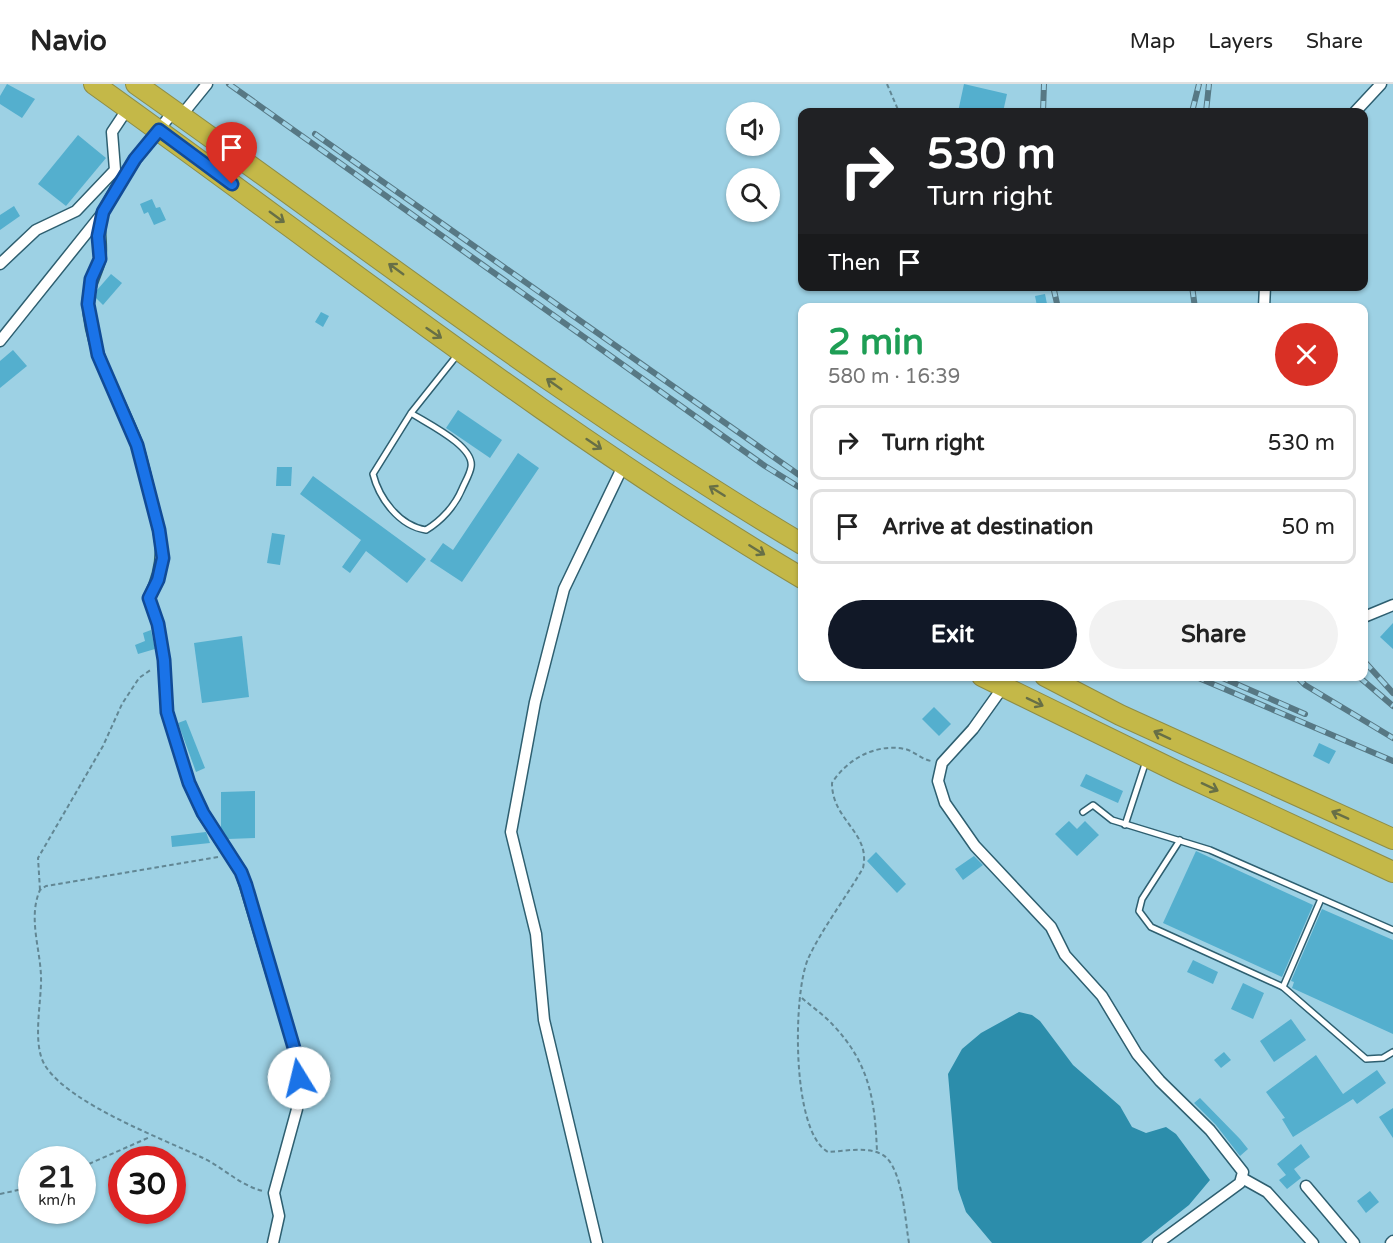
<!DOCTYPE html>
<meta charset="utf-8">
<style>
:root{--surface:#fff;--page:#f2f2f2;--text:#222;--muted:#767676;--line:#e0e0e0;--accent:#111827}
body{margin:0;font-family:"Varela Round",sans-serif;background:var(--page);color:var(--text);height:100vh;display:flex;flex-direction:column;font-size:22px;white-space:nowrap}
*{box-sizing:border-box;margin:0}
p{font-size:20px;color:var(--muted)}
.icon{flex:none;width:33px;height:33px;fill:none;stroke:currentColor;stroke-width:2;stroke-linecap:round;stroke-linejoin:round}
.map{position:relative;flex:1;overflow:hidden}
.side{position:absolute;left:798px;top:219px;width:570px;height:378px;display:flex;flex-direction:column;background:var(--surface);border-radius:12px;box-shadow:0 2px 4px #0004}
.side>*{flex:none}
.banner{position:absolute;left:798px;top:24px;width:570px;height:183px;border-radius:12px;box-shadow:0 2px 4px #0004;background:#202124;color:#fff;overflow:hidden}
.controls{position:absolute;left:726px;top:18px;display:grid;gap:12px}
.controls a{display:grid;place-items:center;width:54px;height:54px;border-radius:50%;background:var(--surface);box-shadow:0 2px 4px #0004;font-size:30px}
.speed{position:absolute;left:18px;top:1062px;display:flex;gap:12px;font-size:30px;font-weight:700;text-align:center}
.speed>*{display:grid;place-content:center;width:78px;height:78px;border-radius:50%;background:var(--surface);box-shadow:0 2px 4px #0004;line-height:1}
.speed small{font-size:15px;font-weight:400}
.speed .limit{border:9px solid #d22;background:#fff;color:#111}
.pin{position:absolute;display:grid;place-items:center;width:51px;height:51px;color:#fff;margin:-62px -26px;border-radius:50% 50% 50% 0;rotate:-45deg;box-shadow:0 0 6px #0007}
.pin .icon{rotate:45deg}
.me{position:absolute;width:66px;margin:-33px;rotate:351deg;stroke-linejoin:round;filter:drop-shadow(0 0 4px #0008)}
.turn{display:flex;align-items:center;gap:21px;height:126px;padding:0 30px;font-size:27px}
.turn .icon{width:78px;height:78px;stroke-width:2.5}
.turn b{display:block;font-size:42px;line-height:51px}
.then{display:flex;align-items:center;height:57px;padding:0 30px;background:#0003;gap:12px;font-size:22px}
.round{display:grid;place-items:center;flex:none;width:63px;height:63px;border-radius:32px;background:var(--page)}
.head{display:flex;align-items:center;justify-content:space-between;height:102px;padding:0 30px}
h1{font-size:36px;font-weight:800;line-height:45px;color:#1e9e55}
.primary-button{display:flex;gap:12px;margin-top:auto;padding:12px 30px}
.primary-button a{flex:1;height:69px;border-radius:36px;background:var(--accent);color:#fff;font-size:24px;font-weight:800;line-height:69px;text-align:center}
.primary-button a+a{background:var(--page);color:var(--text)}
ul{padding:0;list-style:none}
li{display:flex;align-items:center;gap:18px;height:75px;margin:0 12px 9px;padding:0 18px;border:3px solid var(--line);border-radius:12px}
li div{flex:1}
li b{display:block;font-size:22px}
li em{font-style:normal}
header{display:flex;align-items:center;gap:36px;box-sizing:border-box;height:84px;padding:0 30px;background:var(--surface);border-bottom:2px solid var(--line)}
header strong{font-size:28px}
nav{display:flex;gap:33px;margin-inline-start:auto;font-size:21px}
.map>svg:first-child{display:block}
.water{fill:#2c8dab}
.building{fill:#54afce}
.lines{fill:none;stroke-linecap:round;stroke-linejoin:round}
.lane-casing{stroke:#2e5f70;stroke-width:8}
.street-casing{stroke:#2e5f70;stroke-width:13}
.highway-casing{stroke:#8e8d47;stroke-width:22}
.path{stroke:#628794;stroke-width:2;stroke-dasharray:4.5 3;stroke-linecap:butt}
.lane{stroke:#fff;stroke-width:5}
.street{stroke:#fff;stroke-width:10}
.highway{stroke:#c4b848;stroke-width:20}
.rail-casing{stroke:#577884;stroke-width:6}
.rail{stroke:#9dd1e4;stroke-width:4;stroke-dasharray:11;stroke-linecap:butt}
.oneway{stroke:#676f46}
.route-casing{stroke:#114b97;stroke-width:15}
.route{stroke:#1a73e8;stroke-width:10}
</style>
<header>
<strong>Navio</strong>
<nav><a>Map</a><a>Layers</a><a>Share</a></nav>
</header>
<div class="map">
<svg width="1393" height="1159" viewBox="0 0 1393 1159">
<rect width="100%" height="100%" fill="#9dd1e4"/>
<!-- water -->
<polygon class="water" points="1019,928 1032,931 1040,937 1073,981 1120,1022 1132,1043 1146,1049 1166,1043 1176,1050 1210,1096 1189,1121 1141,1159 992,1159 966,1128 958,1105 948,990 962,965 981,949"/>
<!-- building -->
<g class="building">
<polygon points="7,0 35,15 22,34 0,20 0,12"/>
<polygon points="964,0 1007,10 1003,28 958,28"/>
<polygon points="78,51 106,74 66,122 38,100"/>
<polygon points="152,115 156,124 160,123 166,136 154,141 148,128 144,130 140,120"/>
<polygon points="14,122 20,132 0,146 0,131"/>
<polygon points="111,190 122,199 103,221 96,214 97,206"/>
<polygon points="1045,210 1047,220 1037,222 1035,212"/>
<polygon points="321,228 329,232 323,243 315,238"/>
<polygon points="13,266 27,282 0,304 0,277"/>
<polygon points="458,326 502,356 490,374 446,344"/>
<polygon points="518,369 539,384 462,498 430,477 443,459 453,466"/>
<polygon points="277,383 292,383 291,402 276,402"/>
<polygon points="313,392 426,475 407,499 366,467 350,489 342,483 361,456 300,410"/>
<polygon points="272,449 285,451 280,481 267,479"/>
<polygon points="1393,539 1393,565 1380,553"/>
<polygon points="151,546 155,565 138,570 135,561 145,557 143,549"/>
<polygon points="242,552 249,613 202,619 194,559"/>
<polygon points="934,623 951,640 939,652 922,635"/>
<polygon points="186,636 205,684 196,688 178,639"/>
<polygon points="1319,659 1336,667 1329,680 1313,672"/>
<polygon points="1086,690 1123,707 1118,719 1080,702"/>
<polygon points="255,707 255,754 228,755 221,744 221,708"/>
<polygon points="1069,737 1077,745 1085,737 1099,751 1077,772 1055,750"/>
<polygon points="206,748 210,759 172,763 171,752"/>
<polygon points="1196,767 1313,821 1282,893 1163,839"/>
<polygon points="876,768 906,800 897,809 867,777"/>
<polygon points="974,772 983,781 963,796 955,785"/>
<polygon points="1322,825 1393,856 1393,950 1292,904 1294,898 1291,897"/>
<polygon points="1193,876 1218,888 1213,900 1187,888"/>
<polygon points="1243,899 1264,909 1253,935 1231,925"/>
<polygon points="1291,935 1306,956 1274,978 1260,957"/>
<polygon points="1224,968 1231,976 1221,984 1214,976"/>
<polygon points="1316,971 1343,1010 1377,986 1386,999 1357,1020 1353,1015 1293,1053 1282,1035 1285,1034 1266,1008"/>
<polygon points="1200,1014 1240,1055 1248,1065 1240,1072 1216,1041 1194,1019"/>
<polygon points="1393,1024 1393,1054 1379,1033"/>
<polygon points="1301,1060 1310,1073 1294,1085 1301,1094 1287,1105 1279,1096 1286,1091 1277,1080"/>
<polygon points="1370,1107 1379,1118 1366,1129 1357,1117"/>
</g>
<g class="lines">
<!-- lane casing -->
<g class="lane-casing">
<g id="lane">
<path d="M411,329C426,339 475,362 471,383C470,390 465,398 462,405C455,422 441,437 426,446C399,442 379,414 373,390L411,329L458,270"/>
<polyline points="1083,728 1093,721 1112,736 1210,766 1393,846"/>
<polyline points="1125,741 1146,677"/>
<polyline points="1180,756 1142,815 1139,827 1151,843 1283,903 1366,975 1383,974 1393,968"/>
<polyline points="1283,903 1321,815"/>
</g>
</g>
<!-- street casing -->
<g class="street-casing">
<g id="street">
<path d="M174,27C149,58 121,90 104,127C96,143 103,160 100,176C96,192 88,201 88,219C90,270 120,314 137,360C143,379 147,399 152,418C162,456 167,476 149,514L158,540L164,576L167,628L189,699L203,730L241,788L294,964L299,994L297,1025L274,1109L279,1132L273,1159"/>
<polyline points="1355,28 1381,0"/>
<polyline points="181,32 207,0"/>
<polyline points="0,180 36,146 76,127 115,86 112,48 128,24"/>
<polyline points="1264,224 1265,202"/>
<polyline points="0,257 101,131"/>
<polyline points="1364,533 1393,521"/>
<polyline points="1003,603 973,645 942,679 938,697 945,719 975,762 1051,843 1065,871 1102,912 1137,970 1160,997 1210,1046 1243,1088 1240,1099 1158,1159"/>
<polyline points="1242,1094 1267,1108 1313,1159"/>
<polyline points="1306,1102 1354,1159"/>
<polyline points="597,1159 544,936 536,850 511,748 535,618 564,505 624,380"/>
<polyline points="1391,1159 1393,1157"/>
</g>
</g>
<!-- highway casing -->
<g class="highway-casing">
<g id="highway">
<path d="M94,0C328,167 554,347 802,494"/>
<path d="M136,0C357,156 570,322 802,460"/>
<polyline points="982,592 1178,688 1393,788"/>
<polyline points="1045,592 1120,631 1393,755"/>
</g>
</g>
<!-- path -->
<g class="path">
<polyline points="887,0 899,28"/>
<path d="M218,773L46,802L40,806C28,833 40,864 41,892C42,918 31,961 46,983C72,1021 161,1054 203,1074C224,1084 239,1101 263,1107"/>
<polyline points="40,806 38,774 103,662 122,620 139,594 152,585"/>
<path d="M802,914C812,923 824,931 833,941C870,980 875,1017 877,1068"/>
<polyline points="82,1083 150,1053"/>
<polyline points="0,1110 32,1103"/>
<path d="M909,1159C905,1138 903,1077 879,1069C864,1063 844,1067 828,1068C791,1048 793,909 808,875C821,846 847,812 863,784C871,748 832,737 832,699C847,675 876,659 905,665C914,667 921,675 931,677"/>
</g>
<!-- lane -->
<use href="#lane" class="lane"/>
<!-- street -->
<use href="#street" class="street"/>
<!-- highway -->
<use href="#highway" class="highway"/>
<!-- rail casing -->
<g class="rail-casing">
<g id="rail">
<polyline points="229,0 765,382 802,405"/>
<polyline points="1043,28 1044,0"/>
<polyline points="1192,28 1199,0"/>
<polyline points="1206,28 1209,0"/>
<polyline points="315,50 802,393"/>
<polyline points="1053,202 1058,224"/>
<polyline points="1192,202 1195,224"/>
<polyline points="1364,577 1393,609"/>
<polyline points="1194,592 1393,677"/>
<polyline points="1218,592 1305,630"/>
<polyline points="1296,592 1305,601 1393,654"/>
<polyline points="1358,592 1393,622"/>
</g>
</g>
<!-- rail -->
<use href="#rail" class="rail"/>
</g>
<!-- one-way arrows -->
<defs><path id="oneway-shaft" d="M-6 0H5M1.5-3L5.5 0L1.5 3" fill="none" stroke-width="1.6" stroke-linecap="round" stroke-linejoin="round" transform="scale(1.5)"/></defs>
<g class="oneway">
<use href="#oneway-shaft" transform="translate(277 133) rotate(36)"/>
<use href="#oneway-shaft" transform="translate(396 185) rotate(-144)"/>
<use href="#oneway-shaft" transform="translate(434 249) rotate(34)"/>
<use href="#oneway-shaft" transform="translate(554 300) rotate(-145)"/>
<use href="#oneway-shaft" transform="translate(594 360) rotate(34)"/>
<use href="#oneway-shaft" transform="translate(717 407) rotate(-148)"/>
<use href="#oneway-shaft" transform="translate(757 466) rotate(32)"/>
<use href="#oneway-shaft" transform="translate(1035 618) rotate(26)"/>
<use href="#oneway-shaft" transform="translate(1162 651) rotate(-155)"/>
<use href="#oneway-shaft" transform="translate(1210 703) rotate(25)"/>
<use href="#oneway-shaft" transform="translate(1340 731) rotate(-156)"/>
</g>
<g class="lines">
<!-- route casing -->
<g class="route-casing">
<polyline id="route" points="232,100 159,46 135,75 103,128 98,152 100,175 91,195 88,220 98,271 137,361 159,446 163,474 158,496 149,514 158,540 164,576 167,628 189,699 203,729 241,788 246,801 294,964 299,994"/>
</g>
<!-- route -->
<use href="#route" class="route"/>
</g>
</svg>
<div class="controls">
<a><svg class="icon" aria-label="sound" viewBox="0 0 24 24"><path d="M4 9h4l5-4v14l-5-4H4zM17 9q2 3 0 6"/></svg></a>
<a><svg class="icon" aria-label="search" viewBox="0 0 24 24"><circle cx="10" cy="10" r="6"/><path d="M15 15l6 6"/></svg></a>
</div>
<div class="speed"><div>21<small>km/h</small></div><div class="limit">30</div></div>
<div class="pin" style="left:232px;top:100px;background:#d93025"><svg class="icon" aria-label="arrive" viewBox="0 0 24 24"><path d="M6 21V4h12l-3 4 3 4H6"/></svg></div>
<svg class="me" style="left:299px;top:994px" viewBox="-20 -20 40 40"><circle r="19" fill="#fff"/><path d="M0-13L10 11 0 6-10 11z" fill="#1a73e8"/></svg>
<div class="banner">
<div class="turn"><svg class="icon" aria-label="right" viewBox="0 0 24 24"><path d="M7 20v-9h11M14 6l5 5-5 5"/></svg><div><b>530 m</b>Turn right</div></div>
<div class="then">Then<svg class="icon" aria-label="arrive" viewBox="0 0 24 24"><path d="M6 21V4h12l-3 4 3 4H6"/></svg></div>
</div>
<section class="side">
<div class="head"><div><h1>2 min</h1><p>580 m · 16:39</p></div><a class="round" style="background:#d93025;color:#fff"><svg class="icon" aria-label="close" viewBox="0 0 24 24"><path d="M6 6l12 12M18 6L6 18"/></svg></a></div>
<ul>
<li><svg class="icon" aria-label="right" viewBox="0 0 24 24"><path d="M7 20v-9h11M14 6l5 5-5 5"/></svg><div><b>Turn right</b></div><em>530 m</em></li>
<li><svg class="icon" aria-label="arrive" viewBox="0 0 24 24"><path d="M6 21V4h12l-3 4 3 4H6"/></svg><div><b>Arrive at destination</b></div><em>50 m</em></li>
</ul>
<div class="primary-button"><a>Exit</a><a>Share</a></div>
</section>
</div>
